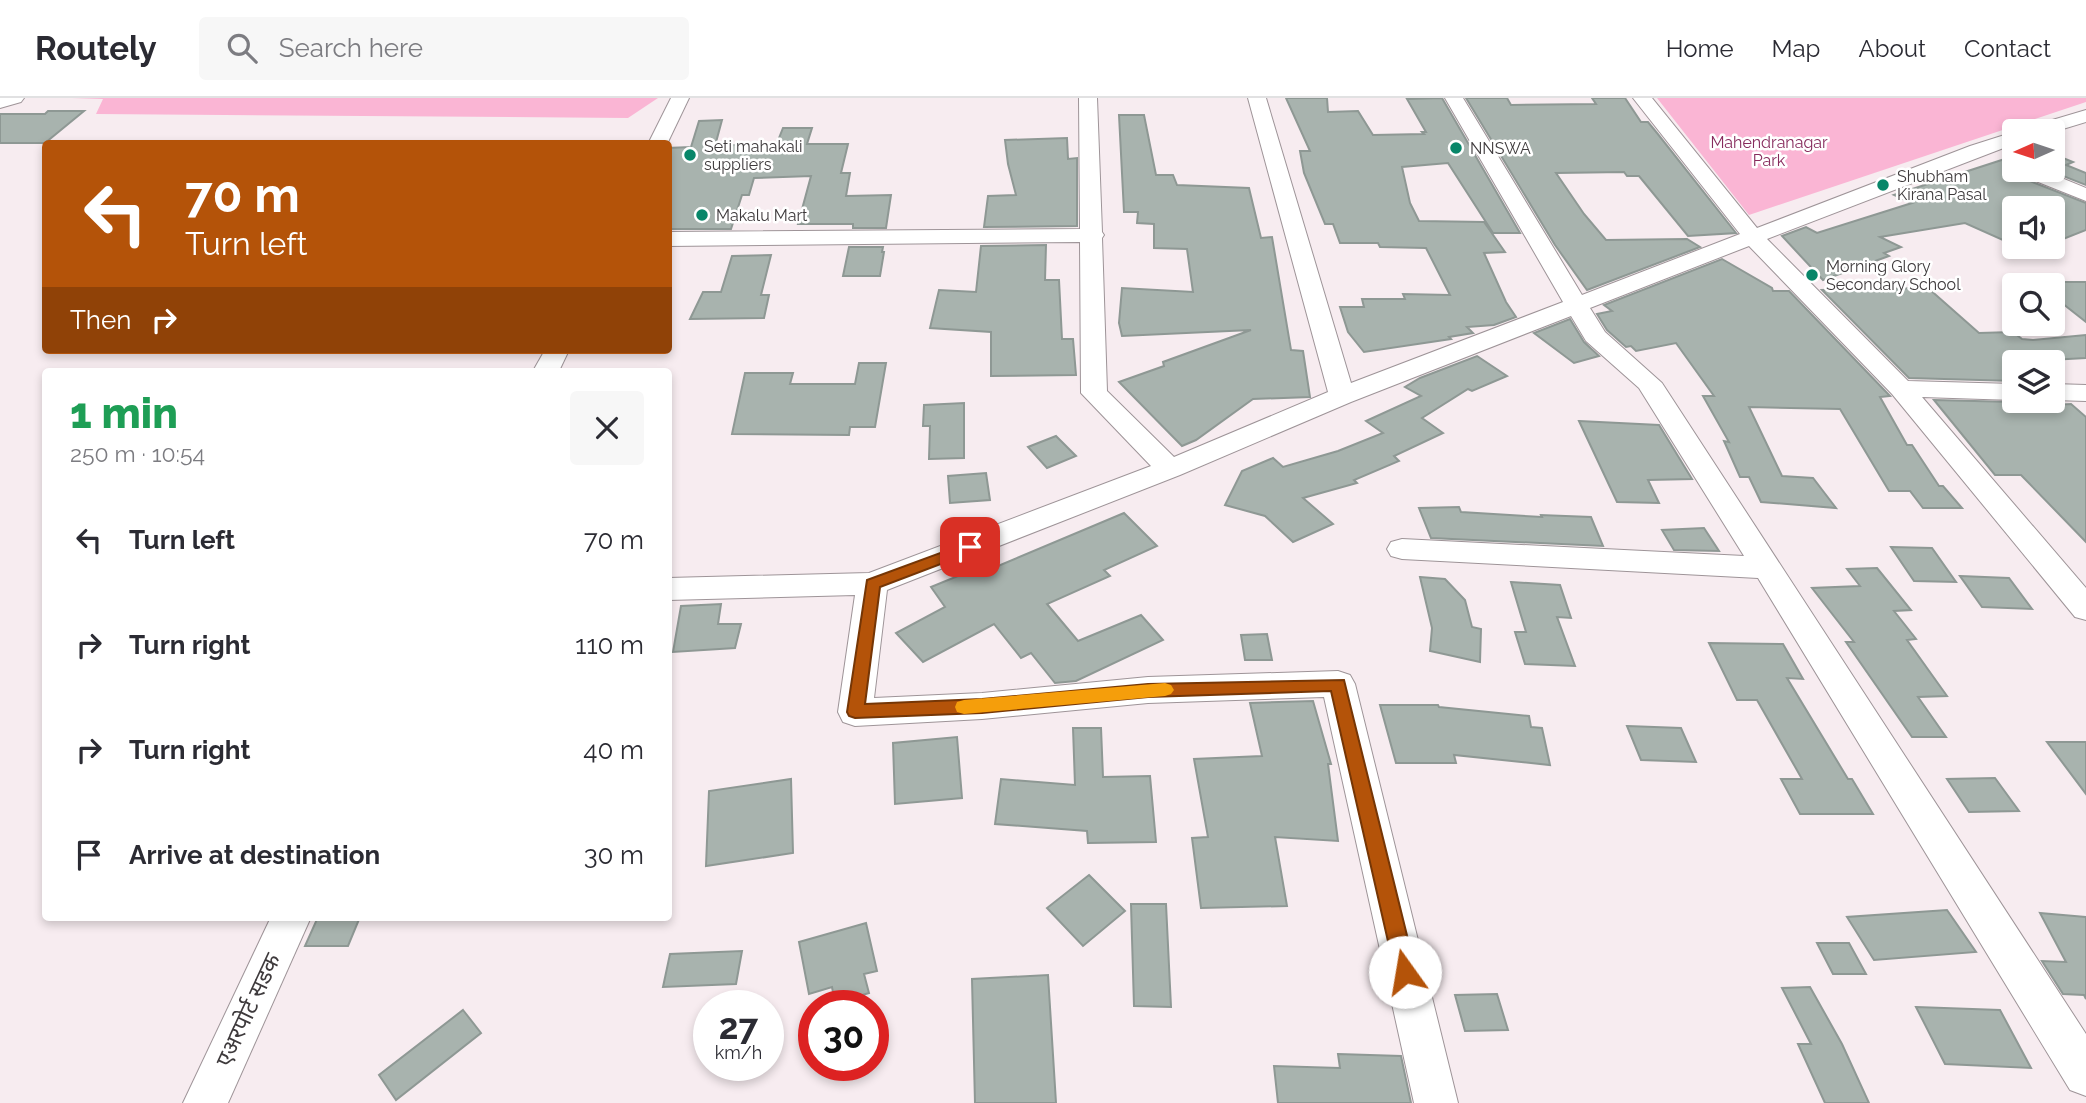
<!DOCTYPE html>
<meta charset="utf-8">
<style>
:root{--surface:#fff;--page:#f7f7f7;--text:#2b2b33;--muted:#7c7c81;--line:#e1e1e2}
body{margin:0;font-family:Raleway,"Noto Sans Devanagari",sans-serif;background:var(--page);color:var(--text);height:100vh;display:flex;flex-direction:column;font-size:26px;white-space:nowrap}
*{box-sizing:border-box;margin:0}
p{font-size:23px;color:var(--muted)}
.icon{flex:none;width:38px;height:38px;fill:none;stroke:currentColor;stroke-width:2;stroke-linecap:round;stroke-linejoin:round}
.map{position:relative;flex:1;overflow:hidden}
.side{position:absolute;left:42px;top:270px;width:630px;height:553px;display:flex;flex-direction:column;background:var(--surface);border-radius:7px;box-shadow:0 4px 10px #0003}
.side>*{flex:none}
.top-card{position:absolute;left:42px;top:42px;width:630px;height:214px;border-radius:7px;box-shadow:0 4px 10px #0003;background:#b45309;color:#fff;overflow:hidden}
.needle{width:46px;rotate:267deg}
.tools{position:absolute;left:2002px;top:21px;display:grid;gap:14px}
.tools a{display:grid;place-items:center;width:63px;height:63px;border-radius:7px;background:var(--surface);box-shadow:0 4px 10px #0003;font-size:35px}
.speed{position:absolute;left:693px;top:892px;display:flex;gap:14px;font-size:35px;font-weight:700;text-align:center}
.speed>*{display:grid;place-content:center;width:91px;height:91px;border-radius:50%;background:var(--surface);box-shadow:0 4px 10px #0003;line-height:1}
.speed small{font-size:18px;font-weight:400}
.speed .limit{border:10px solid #d22;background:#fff;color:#111}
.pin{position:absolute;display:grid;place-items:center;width:60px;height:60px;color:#fff;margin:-30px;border-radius:14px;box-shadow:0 4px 10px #0006}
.me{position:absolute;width:77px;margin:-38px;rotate:347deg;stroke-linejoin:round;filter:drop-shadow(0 0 5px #0008)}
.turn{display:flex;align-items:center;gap:24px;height:147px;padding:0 28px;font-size:32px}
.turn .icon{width:91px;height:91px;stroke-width:2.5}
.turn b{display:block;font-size:49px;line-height:60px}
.then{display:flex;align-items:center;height:66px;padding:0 28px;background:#0003;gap:14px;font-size:26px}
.round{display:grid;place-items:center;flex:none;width:74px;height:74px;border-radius:7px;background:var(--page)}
.head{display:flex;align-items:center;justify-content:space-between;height:119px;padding:0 28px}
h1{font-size:42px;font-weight:800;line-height:52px;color:#1e9e55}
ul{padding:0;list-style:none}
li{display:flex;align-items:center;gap:21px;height:105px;padding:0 28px}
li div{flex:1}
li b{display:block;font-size:26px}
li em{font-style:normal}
header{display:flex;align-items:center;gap:42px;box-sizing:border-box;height:98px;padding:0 35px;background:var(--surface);border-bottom:2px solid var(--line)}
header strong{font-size:33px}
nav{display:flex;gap:38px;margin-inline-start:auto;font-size:24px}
.search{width:490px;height:63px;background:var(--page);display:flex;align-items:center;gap:18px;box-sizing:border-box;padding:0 24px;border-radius:7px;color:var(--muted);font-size:26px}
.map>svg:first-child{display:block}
.green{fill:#fab5d4}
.building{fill:#a8b3ae;stroke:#8e9894;stroke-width:2}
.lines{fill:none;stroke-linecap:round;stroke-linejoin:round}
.minor-casing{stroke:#9e9498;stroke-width:2}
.minor{fill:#fff;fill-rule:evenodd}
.route{fill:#b45309;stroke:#753606;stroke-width:2}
.slow{fill:#f59e0b}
.poi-dot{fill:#088669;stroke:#fff;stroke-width:2.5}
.labels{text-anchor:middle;stroke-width:5;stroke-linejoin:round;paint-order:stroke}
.far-park-label{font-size:16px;fill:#872b5d;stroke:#fff}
.far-poi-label{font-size:16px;fill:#3e3a3c;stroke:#fff;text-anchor:start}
.near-street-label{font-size:23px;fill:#3e3a3c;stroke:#fff}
</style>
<header>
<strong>Routely</strong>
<div class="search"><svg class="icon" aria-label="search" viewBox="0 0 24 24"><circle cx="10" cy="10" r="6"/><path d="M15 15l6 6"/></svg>Search here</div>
<nav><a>Home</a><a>Map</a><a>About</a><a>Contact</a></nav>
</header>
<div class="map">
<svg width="2086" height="1005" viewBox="0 0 2086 1005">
<rect width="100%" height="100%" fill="#f7ecf0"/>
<!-- green -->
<g class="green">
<polygon points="72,0 658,0 628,20 96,16 103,1"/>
<polygon points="1657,0 2086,0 2086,4 1749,117"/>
</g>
<!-- building -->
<g class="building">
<polygon points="1286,0 1327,0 1328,14 1358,13 1373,37 1424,36 1422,34 1426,34 1407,1 1442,0 1520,135 1493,135 1448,65 1402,69 1410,105 1419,123 1484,124 1505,154 1484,155 1506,204 1516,219 1494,227 1467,229 1473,235 1449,239 1451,241 1364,254 1348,234 1340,209 1364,209 1362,201 1405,201 1403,196 1450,197 1426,150 1380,149 1378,145 1340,145 1333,126 1325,126 1304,75 1300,53 1310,53"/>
<polygon points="1466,0 1507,0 1511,7 1596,6 1592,0 1625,0 1641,24 1648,24 1657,35 1736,135 1688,138 1639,78 1627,78 1624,74 1556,75 1584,116 1606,142 1687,141 1700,149 1587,192 1555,147"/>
<polygon points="48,13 84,13 45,45 0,45 0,16 45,16"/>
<polygon points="1119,17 1144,17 1156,77 1173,77 1177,87 1249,90 1261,140 1272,139 1291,252 1303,253 1310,299 1253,301 1196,342 1182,348 1119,284 1164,268 1163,264 1251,232 1122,238 1119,225 1122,190 1193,194 1187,151 1154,150 1154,126 1137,125 1138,114 1124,114"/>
<polygon points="722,22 715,48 777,45 783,30 812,30 807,46 848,46 841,75 850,75 846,98 891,97 886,130 853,130 853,126 798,126 811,78 754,80 749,97 742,97 731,131 668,131 668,50 691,49 699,23"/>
<polygon points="1067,40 1068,61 1077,60 1077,128 984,129 988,98 1016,97 1008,66 1005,42"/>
<polygon points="2053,56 2073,64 2066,67 2086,75 2086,87 2048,72 2053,72"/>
<polygon points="2014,58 2012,72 2017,78 2086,105 2086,132 2053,145 2053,110 2014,110 2014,147 1965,125 1880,139 1901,149 1884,155 1889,158 1823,182 1782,138 1806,129 1817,135 1912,105 1894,97"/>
<polygon points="1046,147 1045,182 1059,182 1062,241 1073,241 1076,277 991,278 991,234 930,230 939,192 976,194 981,148"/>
<polygon points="849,149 883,149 882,154 884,154 880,178 843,178"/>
<polygon points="771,157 761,197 769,197 764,220 690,221 703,194 721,194 732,158"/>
<polygon points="1722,161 1772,190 1773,193 1789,193 1890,298 1880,299 1907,347 1912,347 1939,388 1943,388 1962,410 1923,410 1910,393 1889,393 1840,311 1749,309 1782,378 1813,380 1836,410 1761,404 1749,379 1740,379 1724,343 1729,344 1703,298 1714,298 1676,245 1636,253 1631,248 1626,249 1607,232 1597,216 1612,213 1604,207"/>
<polygon points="2034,184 2086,184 2086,224 2053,198 2053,187 2038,187"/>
<polygon points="1928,190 1979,235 2013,234 2022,241 2033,242 2086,237 2086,260 2014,264 2014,283 1909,280 1822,192"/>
<polygon points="1570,221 1584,244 1599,258 1574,265 1534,235"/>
<polygon points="1477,258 1507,278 1472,293 1468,291 1422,320 1443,335 1394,358 1399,363 1354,382 1357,385 1303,400 1333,426 1293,444 1265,418 1225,407 1242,373 1273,360 1283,369 1338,353 1383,335 1366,323 1421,298 1405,289 1420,280"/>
<polygon points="859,265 886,265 875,329 850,329 849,337 732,336 745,275 793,275 790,286 855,286"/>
<polygon points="1934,302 2014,304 2014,309 2071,306 2086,319 2086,444 2021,377 1995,377"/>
<polygon points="964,305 964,360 929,361 930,328 923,328 924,307"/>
<polygon points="1579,323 1659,327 1692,381 1648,382 1659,405 1617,404"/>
<polygon points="1056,338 1076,358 1047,370 1028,349"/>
<polygon points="986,375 990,402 950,405 948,378"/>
<polygon points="1459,409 1461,414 1542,419 1541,417 1591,419 1603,448 1431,440 1419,410"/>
<polygon points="1124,415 1157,448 1104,472 1110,478 1047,506 1078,543 1141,517 1163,542 1076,583 1055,585 1031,555 1021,560 994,526 923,564 896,535 945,509 931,489 975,471 979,476"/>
<polygon points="1704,430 1719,453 1674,452 1662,432"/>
<polygon points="1891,449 1932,450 1956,484 1914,483"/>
<polygon points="1877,470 1911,512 1894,513 1916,541 1907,542 1947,598 1918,599 1946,639 1912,639 1846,544 1854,544 1812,490 1860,488 1847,471"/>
<polygon points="1960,478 2009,480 2032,511 1982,509"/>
<polygon points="1420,479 1445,481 1465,502 1472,529 1481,531 1480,564 1430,553 1432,530"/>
<polygon points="1511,484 1560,487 1571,520 1557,519 1575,568 1525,566 1515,534 1526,534"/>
<polygon points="721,506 718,526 741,526 735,550 673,554 681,508"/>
<polygon points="1267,536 1272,562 1245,562 1241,537"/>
<polygon points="1709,545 1783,546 1803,581 1787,580 1848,681 1852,681 1873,716 1800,716 1781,681 1802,681 1757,602 1737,602"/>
<polygon points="1313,603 1331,666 1328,666 1338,743 1275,739 1287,808 1201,810 1192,740 1208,739 1194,661 1262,658 1250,605"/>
<polygon points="1380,607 1438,607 1439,609 1529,618 1531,629 1542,630 1550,667 1454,657 1456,665 1396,665"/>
<polygon points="1627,628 1681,630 1696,664 1641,662"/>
<polygon points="1073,630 1101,630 1103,679 1150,678 1156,744 1088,745 1087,733 995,726 1001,681 1075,687"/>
<polygon points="957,639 962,700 895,706 893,645"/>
<polygon points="2047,644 2086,644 2086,696"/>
<polygon points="1995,680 2019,713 1969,714 1947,681"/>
<polygon points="791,681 793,755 706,768 709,693"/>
<polygon points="1089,777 1125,813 1083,848 1047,810"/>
<polygon points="1131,806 1166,806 1171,909 1134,908"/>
<polygon points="1947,812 1976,854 1874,862 1847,819"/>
<polygon points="2040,815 2086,819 2086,901 2084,897 2063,896 2042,863 2066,864"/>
<polygon points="318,819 360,819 348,848 305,848"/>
<polygon points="866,825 877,873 864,876 869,895 835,905 832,889 809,896 799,844"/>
<polygon points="1817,845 1849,845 1866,876 1833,876"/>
<polygon points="742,853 736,886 663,889 670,856"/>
<polygon points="1048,877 1056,1005 975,1005 972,881"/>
<polygon points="1810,889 1842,946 1869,1005 1825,1005 1798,946 1811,946 1782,890"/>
<polygon points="1497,896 1508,932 1465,933 1455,897"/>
<polygon points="1916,909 2000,912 2031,970 1945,966"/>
<polygon points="463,912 481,935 396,1002 379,977"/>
<polygon points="1338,956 1401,958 1411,1005 1278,1005 1274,968 1340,970"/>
</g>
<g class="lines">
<!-- minor casing -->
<g class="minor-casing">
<g id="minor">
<polygon points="0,0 24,0 21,4 0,10"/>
<polygon points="671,0 689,0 667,46 648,46"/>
<polygon points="1079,0 1097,0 1102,134 1104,137 1102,140 1107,293 1174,359 1328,294 1248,0 1266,0 1351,285 1563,204 1445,0 1463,0 1582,197 1740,136 1633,0 1652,0 1757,130 1970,48 2014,34 2014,46 1767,141 1908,283 2014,286 2014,302 1922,299 2086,490 2086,522 2075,519 1892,296 1749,148 1590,210 1605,234 1662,285 2086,936 2086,998 2070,992 1758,480 1402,461 1391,458 1387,451 1391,444 1402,441 1744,458 1639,290 1586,243 1571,218 1351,304 1180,377 887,492 874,600 982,595 1148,579 1338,573 1350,577 1355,586 1458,1005 1414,1005 1324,599 1148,605 982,621 855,628 843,624 838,614 855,497 668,502 668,480 869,475 1151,368 1081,295 1080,144 668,148 668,134 1080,131"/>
<polygon points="2086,12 2086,24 2053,34 2026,33 2029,29"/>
<polygon points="2015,72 2042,72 2086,90 2086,103 2018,76"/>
<polygon points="545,252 569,252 559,273 533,273"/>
<polygon points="2053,286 2086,287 2086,303 2053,302"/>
<polygon points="271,819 311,819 228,1005 183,1005"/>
</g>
</g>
<!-- minor -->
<use href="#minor" class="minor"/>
</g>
<!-- route -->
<polygon class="route" points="970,444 977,449 975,453 880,489 865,606 982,601 1148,586 1344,582 1416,874 1413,881 1405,884 1398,881 1395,874 1331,593 1148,599 982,615 855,620 849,618 847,614 867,482"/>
<!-- slow -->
<polygon class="slow" points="1165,585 1171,587 1174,592 1171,596 1165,598 964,616 957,614 955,609 957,604 964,602"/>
<!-- markers -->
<g class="poi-dot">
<circle cx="1456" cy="50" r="7"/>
<circle cx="690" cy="57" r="7"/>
<circle cx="1883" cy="87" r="7"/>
<circle cx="702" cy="117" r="7"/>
<circle cx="1812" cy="177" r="7"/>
</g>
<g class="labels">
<!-- far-park labels -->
<g class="far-park-label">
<text x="1769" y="50">Mahendranagar<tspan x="1769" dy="18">Park</tspan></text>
</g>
<!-- far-poi labels -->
<g class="far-poi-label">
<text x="704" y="54">Seti mahakali<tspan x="704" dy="18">suppliers</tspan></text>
<text x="1470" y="56">NNSWA</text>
<text x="1897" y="84">Shubham<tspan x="1897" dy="18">Kirana Pasal</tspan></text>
<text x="716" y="123">Makalu Mart</text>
<text x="1826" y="174">Morning Glory<tspan x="1826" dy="18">Secondary School</tspan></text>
</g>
<!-- near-street labels -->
<g class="near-street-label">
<text transform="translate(248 912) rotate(-65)" y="8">एअरपोर्ट सडक</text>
</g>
</g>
</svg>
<div class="tools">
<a><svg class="needle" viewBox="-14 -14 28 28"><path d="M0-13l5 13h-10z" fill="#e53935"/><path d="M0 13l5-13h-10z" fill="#7c7c81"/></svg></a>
<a><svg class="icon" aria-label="sound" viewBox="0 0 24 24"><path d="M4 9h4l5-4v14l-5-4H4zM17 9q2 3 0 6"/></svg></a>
<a><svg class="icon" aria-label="search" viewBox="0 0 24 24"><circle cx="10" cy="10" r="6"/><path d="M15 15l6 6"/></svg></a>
<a><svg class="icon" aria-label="layers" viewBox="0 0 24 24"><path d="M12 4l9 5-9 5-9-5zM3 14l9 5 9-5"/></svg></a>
</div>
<div class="speed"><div>27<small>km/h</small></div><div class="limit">30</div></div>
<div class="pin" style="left:970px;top:449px;background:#d93025"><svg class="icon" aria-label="arrive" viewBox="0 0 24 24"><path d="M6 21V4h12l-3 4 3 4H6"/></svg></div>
<svg class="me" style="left:1405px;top:874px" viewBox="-20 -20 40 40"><circle r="19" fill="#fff"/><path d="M0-13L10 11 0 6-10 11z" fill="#b45309"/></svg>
<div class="top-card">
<div class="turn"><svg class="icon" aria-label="left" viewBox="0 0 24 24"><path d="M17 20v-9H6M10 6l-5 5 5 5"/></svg><div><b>70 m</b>Turn left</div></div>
<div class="then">Then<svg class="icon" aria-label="right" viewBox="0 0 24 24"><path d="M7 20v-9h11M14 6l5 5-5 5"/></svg></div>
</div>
<section class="side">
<div class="head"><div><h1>1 min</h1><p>250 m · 10:54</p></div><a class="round"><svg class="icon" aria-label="close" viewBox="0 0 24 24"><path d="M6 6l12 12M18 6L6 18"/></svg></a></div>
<ul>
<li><svg class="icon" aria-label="left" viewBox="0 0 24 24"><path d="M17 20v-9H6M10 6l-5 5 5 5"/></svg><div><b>Turn left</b></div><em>70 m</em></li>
<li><svg class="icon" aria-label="right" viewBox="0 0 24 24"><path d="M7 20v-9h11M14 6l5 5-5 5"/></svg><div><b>Turn right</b></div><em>110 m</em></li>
<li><svg class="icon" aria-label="right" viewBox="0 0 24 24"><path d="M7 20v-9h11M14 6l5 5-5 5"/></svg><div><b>Turn right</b></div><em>40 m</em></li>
<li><svg class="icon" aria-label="arrive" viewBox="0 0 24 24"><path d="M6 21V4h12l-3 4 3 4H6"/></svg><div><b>Arrive at destination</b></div><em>30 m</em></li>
</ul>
</section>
</div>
